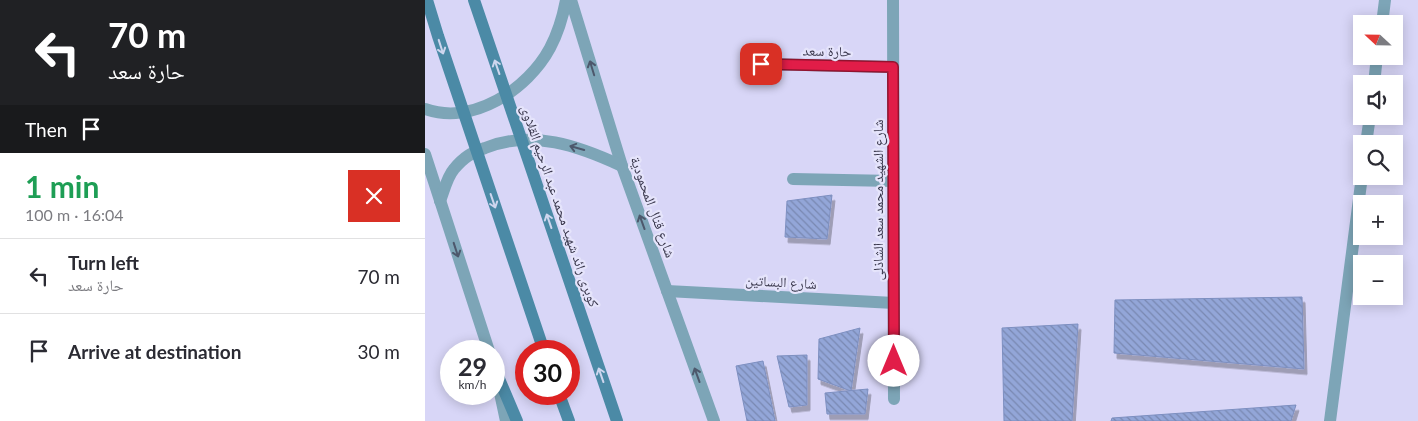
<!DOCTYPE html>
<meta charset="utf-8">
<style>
:root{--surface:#fff;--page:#f7f7f7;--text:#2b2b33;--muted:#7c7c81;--line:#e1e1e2}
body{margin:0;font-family:Lato,"Noto Naskh Arabic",sans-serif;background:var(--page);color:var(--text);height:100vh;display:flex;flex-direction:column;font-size:19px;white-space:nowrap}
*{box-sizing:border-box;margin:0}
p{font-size:16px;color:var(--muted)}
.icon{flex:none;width:28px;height:28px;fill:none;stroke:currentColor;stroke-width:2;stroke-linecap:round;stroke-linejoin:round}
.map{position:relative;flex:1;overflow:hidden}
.sheet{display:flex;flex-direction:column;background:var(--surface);width:425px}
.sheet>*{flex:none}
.top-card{background:#202124;color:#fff;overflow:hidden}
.needle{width:32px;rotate:292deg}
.fabs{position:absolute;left:928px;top:15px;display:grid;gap:10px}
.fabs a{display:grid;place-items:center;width:50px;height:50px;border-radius:0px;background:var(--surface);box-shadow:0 2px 12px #0003;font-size:25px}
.speed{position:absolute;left:15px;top:340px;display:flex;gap:10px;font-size:25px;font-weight:700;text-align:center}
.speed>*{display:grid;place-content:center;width:65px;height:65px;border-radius:50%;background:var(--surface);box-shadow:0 2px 12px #0003;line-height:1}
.speed small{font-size:12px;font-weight:400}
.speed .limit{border:8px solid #d22;background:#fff;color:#111}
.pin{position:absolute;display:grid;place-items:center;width:42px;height:42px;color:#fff;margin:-21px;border-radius:10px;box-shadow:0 2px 8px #0006}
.me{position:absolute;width:55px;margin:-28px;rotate:0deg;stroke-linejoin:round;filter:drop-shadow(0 0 4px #0008)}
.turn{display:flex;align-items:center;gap:18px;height:105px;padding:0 25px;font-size:22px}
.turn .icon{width:65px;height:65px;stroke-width:2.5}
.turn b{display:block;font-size:35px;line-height:42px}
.then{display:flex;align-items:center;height:48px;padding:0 25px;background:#0003;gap:10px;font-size:19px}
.round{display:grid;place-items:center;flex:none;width:52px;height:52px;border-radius:0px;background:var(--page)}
.summary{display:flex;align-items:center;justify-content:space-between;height:85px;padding:0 25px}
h1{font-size:30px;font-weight:700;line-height:38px;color:#1e9e55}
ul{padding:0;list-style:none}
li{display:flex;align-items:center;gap:15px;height:75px;padding:0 25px;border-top:1px solid var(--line)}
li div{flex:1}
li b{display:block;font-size:19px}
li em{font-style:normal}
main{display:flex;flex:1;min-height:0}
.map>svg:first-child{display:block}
.building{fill:url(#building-back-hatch);stroke:#7d8fc0;filter:url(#shadow)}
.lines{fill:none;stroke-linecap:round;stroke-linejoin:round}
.minor{stroke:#7da5b7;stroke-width:12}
.tertiary{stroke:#7da5b7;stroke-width:12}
.secondary{stroke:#4b8aa6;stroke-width:12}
.secondary-bridge{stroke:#4b8aa6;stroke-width:12}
.oneway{stroke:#ced6ee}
.oneway2{stroke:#4d586c}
.route-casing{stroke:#92132f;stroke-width:12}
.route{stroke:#e11d48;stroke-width:9}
.labels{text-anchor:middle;stroke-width:4.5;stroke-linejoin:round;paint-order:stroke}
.street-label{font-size:14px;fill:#39374c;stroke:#e5e4fb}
</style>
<main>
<section class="sheet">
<div class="top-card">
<div class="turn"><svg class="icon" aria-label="left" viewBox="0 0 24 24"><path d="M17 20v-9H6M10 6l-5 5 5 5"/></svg><div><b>70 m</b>حارة سعد</div></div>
<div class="then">Then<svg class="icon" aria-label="arrive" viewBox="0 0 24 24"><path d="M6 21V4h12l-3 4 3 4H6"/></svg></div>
</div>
<div class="summary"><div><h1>1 min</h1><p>100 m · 16:04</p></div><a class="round" style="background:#d93025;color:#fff"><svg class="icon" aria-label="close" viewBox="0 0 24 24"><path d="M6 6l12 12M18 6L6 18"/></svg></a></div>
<ul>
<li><svg class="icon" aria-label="left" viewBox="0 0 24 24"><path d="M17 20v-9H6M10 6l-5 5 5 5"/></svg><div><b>Turn left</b><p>حارة سعد</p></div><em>70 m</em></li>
<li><svg class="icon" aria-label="arrive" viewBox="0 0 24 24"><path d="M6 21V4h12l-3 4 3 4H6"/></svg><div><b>Arrive at destination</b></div><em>30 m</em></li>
</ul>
</section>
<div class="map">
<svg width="993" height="421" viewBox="0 0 993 421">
<defs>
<pattern id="building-back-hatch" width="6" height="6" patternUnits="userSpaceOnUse" patternTransform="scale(1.25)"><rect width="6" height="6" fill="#93a6d8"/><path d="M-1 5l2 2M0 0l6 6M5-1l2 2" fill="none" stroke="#7988b1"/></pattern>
<filter id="shadow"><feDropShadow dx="3" dy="5.5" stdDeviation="0" flood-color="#0004"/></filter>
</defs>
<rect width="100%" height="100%" fill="#d8d6f7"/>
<!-- building -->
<g class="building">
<polygon points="407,195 402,239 360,237 362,201"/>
<polygon points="877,297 879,369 689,353 690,300"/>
<polygon points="653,324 647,421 579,421 577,328"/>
<polygon points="435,328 426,391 393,379 394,339"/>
<polygon points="382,355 382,405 364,407 352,356"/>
<polygon points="338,361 350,421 322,421 311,366"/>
<polygon points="443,389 440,414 402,414 400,393"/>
<polygon points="871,405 866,421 686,421 687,418"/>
</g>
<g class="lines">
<!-- minor -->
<g class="minor">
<polyline points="468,0 469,399"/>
<polyline points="957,24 960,0"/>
<polyline points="336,64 468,67"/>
<polyline points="949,84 952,56"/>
<polyline points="941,144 945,116"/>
<polyline points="368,179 468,181"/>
<polyline points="242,291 469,303"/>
<polyline points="905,421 937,176"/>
</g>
<!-- tertiary -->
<g class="tertiary">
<polyline points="146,0 197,166 289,421"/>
<path d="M0,109C48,126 103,89 125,48C133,33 138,16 141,0"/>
<polyline points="0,154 64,351"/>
<path d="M15,201C19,191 22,177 29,169C39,157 46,153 60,148C107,129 154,146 197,166"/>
<polyline points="69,365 81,421"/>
</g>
<!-- secondary -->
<g class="secondary">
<polyline points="72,374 92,421"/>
<polyline points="134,394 144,421"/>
</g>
<!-- secondary-bridge -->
<g class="secondary-bridge">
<polyline points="2,0 13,36 119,351"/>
<polyline points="49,0 192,421"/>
</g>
</g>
<!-- one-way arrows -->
<defs><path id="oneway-shaft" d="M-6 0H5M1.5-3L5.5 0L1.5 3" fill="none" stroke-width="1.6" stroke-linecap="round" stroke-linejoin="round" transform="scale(1.25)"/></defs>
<g class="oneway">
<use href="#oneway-shaft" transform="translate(16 47) rotate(72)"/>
<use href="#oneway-shaft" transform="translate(72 67) rotate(-109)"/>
<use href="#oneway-shaft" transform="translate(68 201) rotate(71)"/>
<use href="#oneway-shaft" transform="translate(124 221) rotate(-109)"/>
<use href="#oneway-shaft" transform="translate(176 375) rotate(-109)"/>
</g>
<g class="oneway2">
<use href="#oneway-shaft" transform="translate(167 68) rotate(-107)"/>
<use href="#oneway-shaft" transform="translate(152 148) rotate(-164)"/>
<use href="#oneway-shaft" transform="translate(217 222) rotate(-110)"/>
<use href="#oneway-shaft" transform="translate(31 250) rotate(72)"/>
<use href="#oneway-shaft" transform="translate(272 375) rotate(-110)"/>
</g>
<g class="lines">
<!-- route casing -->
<g class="route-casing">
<polyline id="route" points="336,64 468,67 469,361"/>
</g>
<!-- route -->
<use href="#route" class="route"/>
</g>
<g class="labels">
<!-- street labels -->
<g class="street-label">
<text transform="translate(402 51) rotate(1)" y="5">حارة سعد</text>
<text transform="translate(453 200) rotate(-90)" y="5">شارع الشهيد محمد سعد الشاذلى</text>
<text transform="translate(135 206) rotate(71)" y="5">كوبرى رائد شهيد محمد عبد الرحيم القلاوى</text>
<text transform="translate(228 207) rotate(70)" y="5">شارع قنال المحمودية</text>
<text transform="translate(356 282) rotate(3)" y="5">شارع البساتين</text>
</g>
</g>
</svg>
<div class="fabs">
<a><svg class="needle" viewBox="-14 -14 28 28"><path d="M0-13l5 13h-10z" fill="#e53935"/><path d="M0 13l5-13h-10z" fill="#7c7c81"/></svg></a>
<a><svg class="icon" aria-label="sound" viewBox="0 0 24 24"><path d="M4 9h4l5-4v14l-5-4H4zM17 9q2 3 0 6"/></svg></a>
<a><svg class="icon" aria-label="search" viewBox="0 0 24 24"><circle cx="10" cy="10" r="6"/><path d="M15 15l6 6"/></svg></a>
<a>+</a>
<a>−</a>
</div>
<div class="speed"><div>29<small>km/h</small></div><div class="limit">30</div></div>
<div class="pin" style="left:336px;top:64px;background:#d93025"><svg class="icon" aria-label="arrive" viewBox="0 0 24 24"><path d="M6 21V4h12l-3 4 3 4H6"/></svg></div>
<svg class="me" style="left:469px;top:361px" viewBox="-20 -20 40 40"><circle r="19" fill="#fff"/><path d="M0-13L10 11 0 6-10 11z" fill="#e11d48"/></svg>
</div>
</main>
